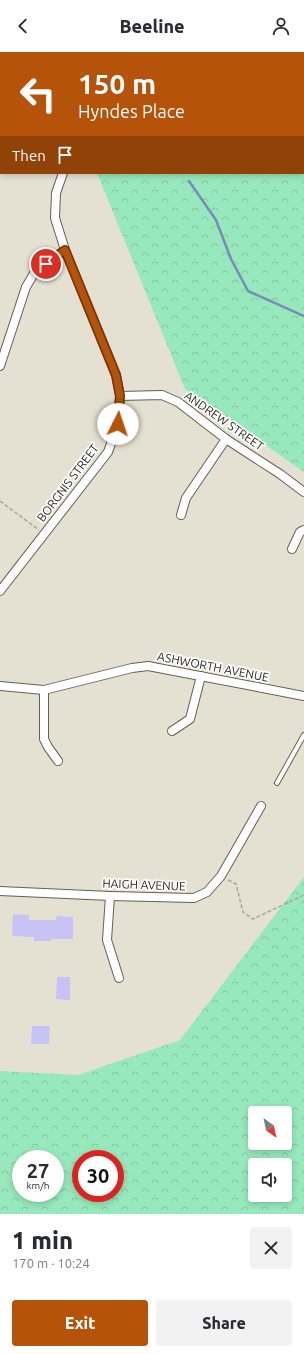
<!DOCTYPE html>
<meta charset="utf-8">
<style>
:root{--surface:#fff;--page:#f2f2f3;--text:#2b2b33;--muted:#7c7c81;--accent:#b45309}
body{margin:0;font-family:Ubuntu,sans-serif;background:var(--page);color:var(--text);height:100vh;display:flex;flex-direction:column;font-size:15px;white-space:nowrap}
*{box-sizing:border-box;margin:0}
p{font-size:13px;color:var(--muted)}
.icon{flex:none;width:22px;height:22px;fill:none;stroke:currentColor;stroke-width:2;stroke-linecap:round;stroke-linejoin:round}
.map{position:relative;height:1162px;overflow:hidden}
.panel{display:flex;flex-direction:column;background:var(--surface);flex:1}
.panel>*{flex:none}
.top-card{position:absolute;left:0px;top:0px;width:304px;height:122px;box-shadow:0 2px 6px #0003;background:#b45309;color:#fff;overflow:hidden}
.needle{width:26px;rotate:147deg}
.controls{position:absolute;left:248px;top:1054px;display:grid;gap:8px}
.controls a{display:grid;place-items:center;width:44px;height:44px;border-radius:4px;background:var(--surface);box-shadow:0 2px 6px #0003;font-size:20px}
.speed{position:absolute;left:12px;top:1098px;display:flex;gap:8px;font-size:20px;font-weight:700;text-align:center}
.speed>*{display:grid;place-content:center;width:52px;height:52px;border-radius:50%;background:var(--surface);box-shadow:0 2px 6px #0003;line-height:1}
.speed small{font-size:10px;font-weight:400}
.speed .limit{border:6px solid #d22;background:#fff;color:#111}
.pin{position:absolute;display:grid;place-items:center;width:34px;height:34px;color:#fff;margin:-17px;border:2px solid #fff;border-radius:50%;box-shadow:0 1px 4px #0007}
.me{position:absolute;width:44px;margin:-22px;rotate:4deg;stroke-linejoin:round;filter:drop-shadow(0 0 3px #0008)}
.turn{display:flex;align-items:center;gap:14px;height:84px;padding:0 12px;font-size:18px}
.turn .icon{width:52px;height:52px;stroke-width:2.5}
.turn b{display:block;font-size:28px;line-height:34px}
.then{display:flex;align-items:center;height:38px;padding:0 12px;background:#0003;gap:8px;font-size:15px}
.round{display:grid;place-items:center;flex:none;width:42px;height:42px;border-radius:4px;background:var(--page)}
.summary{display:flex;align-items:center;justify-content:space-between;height:68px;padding:0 12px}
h1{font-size:24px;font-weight:800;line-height:30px}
.button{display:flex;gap:8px;margin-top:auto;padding:8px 12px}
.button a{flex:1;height:46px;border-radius:4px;background:var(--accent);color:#fff;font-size:16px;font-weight:800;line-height:46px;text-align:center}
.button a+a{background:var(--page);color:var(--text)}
header{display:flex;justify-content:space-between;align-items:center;height:52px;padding:0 12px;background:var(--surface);font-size:18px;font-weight:800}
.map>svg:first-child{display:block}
.forest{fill:url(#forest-crowns);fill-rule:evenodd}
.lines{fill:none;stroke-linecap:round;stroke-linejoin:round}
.stream{stroke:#758db5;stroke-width:2.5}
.building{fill:#c7c3f5}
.lane-casing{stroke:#636053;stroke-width:6}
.street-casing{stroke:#636053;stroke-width:10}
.path{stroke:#a8a599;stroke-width:1.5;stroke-dasharray:4 2;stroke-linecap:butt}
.lane{stroke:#fff;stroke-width:4}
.street{stroke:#fff;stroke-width:8}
.route-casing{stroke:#753606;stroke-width:10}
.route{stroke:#b45309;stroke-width:7}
.labels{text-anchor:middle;stroke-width:3.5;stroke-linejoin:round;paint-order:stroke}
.street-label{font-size:12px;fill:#2b2924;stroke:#fff}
</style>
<header><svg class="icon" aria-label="back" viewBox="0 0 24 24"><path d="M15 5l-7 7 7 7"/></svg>Beeline<svg class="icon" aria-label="person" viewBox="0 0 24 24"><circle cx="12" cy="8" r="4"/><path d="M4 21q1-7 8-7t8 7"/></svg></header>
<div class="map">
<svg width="304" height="1162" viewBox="0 0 304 1162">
<defs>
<pattern id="forest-crowns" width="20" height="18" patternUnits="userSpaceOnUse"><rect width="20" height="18" fill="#97e8bc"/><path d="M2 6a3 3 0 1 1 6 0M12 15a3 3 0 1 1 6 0" fill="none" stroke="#82c7a1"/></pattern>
</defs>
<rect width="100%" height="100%" fill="#e5e1d2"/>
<!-- forest -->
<g class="forest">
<polygon points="303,117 304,118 304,420 185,337 97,121 303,121"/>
<path d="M304,825V1162H0V1019L78,1023L180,988ZM255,1061H285V1091H255ZM21,1107H55V1141H21ZM81,1107H115V1141H81ZM255,1113H285V1143H255Z"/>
</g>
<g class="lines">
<!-- stream -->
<polyline class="stream" points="189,129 216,168 231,207 248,239 304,264"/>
</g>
<!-- building -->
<g class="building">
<polygon points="13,862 29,863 29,868 56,868 57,864 73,865 73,887 51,887 51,889 34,889 34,885 12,884"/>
<polygon points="57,925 70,925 70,948 56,947"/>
<polygon points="32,974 50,974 49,992 31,992"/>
</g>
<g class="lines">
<!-- lane casing -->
<g class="lane-casing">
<g id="lane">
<polyline points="0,30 1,30"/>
<polyline points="0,65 1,62"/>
<polyline points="277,731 304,683"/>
</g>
</g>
<!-- street casing -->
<g class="street-casing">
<g id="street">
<polyline points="155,1 156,0"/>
<polyline points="303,43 304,42"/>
<polyline points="303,110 304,110"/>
<polyline points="0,314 26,235 36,218 65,198"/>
<polyline points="120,344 162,343 178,350 226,387 280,422 304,440"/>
<polyline points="181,463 186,446 226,387"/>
<polyline points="292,497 300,480 304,478"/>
<polyline points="0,539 108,400 118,372 120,344 116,323 65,198 55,166 56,141 63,121"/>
<polyline points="0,634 44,638 132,616 148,614 304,644"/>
<polyline points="44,638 44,687 48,695 58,709"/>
<polyline points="172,679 190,667 201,624"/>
<polyline points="0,839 110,844 194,846 207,840 221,824 261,754"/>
<polyline points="110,844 107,888 119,926"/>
</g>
</g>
<!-- path -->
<g class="path">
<polyline points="118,0 120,1"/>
<polyline points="0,449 39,478"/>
<polyline points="228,828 236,832 243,860 253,867 304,843"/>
</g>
<!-- lane -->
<use href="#lane" class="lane"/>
<!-- street -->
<use href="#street" class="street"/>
</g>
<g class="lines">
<!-- route casing -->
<g class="route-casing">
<polyline id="route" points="46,212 65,198 116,323 120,344 118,372"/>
</g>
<!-- route -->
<use href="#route" class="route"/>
</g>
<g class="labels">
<!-- street labels -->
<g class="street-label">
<text transform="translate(224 369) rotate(35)" y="4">ANDREW STREET</text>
<text transform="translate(68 431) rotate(-53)" y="4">BORGNIS STREET</text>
<text transform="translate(213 615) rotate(11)" y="4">ASHWORTH AVENUE</text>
<text transform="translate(144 833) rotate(2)" y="4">HAIGH AVENUE</text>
</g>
</g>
</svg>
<div class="controls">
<a><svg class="needle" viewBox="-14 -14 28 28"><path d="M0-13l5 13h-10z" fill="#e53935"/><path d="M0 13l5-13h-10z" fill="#7c7c81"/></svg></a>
<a><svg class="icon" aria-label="sound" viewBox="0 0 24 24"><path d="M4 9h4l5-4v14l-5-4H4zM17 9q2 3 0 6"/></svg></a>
</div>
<div class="speed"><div>27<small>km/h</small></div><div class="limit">30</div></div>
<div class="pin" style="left:46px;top:212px;background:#d93025"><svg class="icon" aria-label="arrive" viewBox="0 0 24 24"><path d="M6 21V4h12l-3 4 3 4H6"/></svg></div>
<svg class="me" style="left:118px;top:372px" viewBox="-20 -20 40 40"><circle r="19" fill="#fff"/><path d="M0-13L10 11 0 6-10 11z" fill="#b45309"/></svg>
<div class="top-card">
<div class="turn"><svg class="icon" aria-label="left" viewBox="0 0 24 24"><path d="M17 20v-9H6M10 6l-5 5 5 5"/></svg><div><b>150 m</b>Hyndes Place</div></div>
<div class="then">Then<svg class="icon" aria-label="arrive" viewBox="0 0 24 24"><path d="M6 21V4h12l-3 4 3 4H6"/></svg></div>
</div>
</div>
<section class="panel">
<div class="summary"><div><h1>1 min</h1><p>170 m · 10:24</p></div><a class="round"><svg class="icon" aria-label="close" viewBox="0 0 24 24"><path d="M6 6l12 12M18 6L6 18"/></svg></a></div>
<div class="button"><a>Exit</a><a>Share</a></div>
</section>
